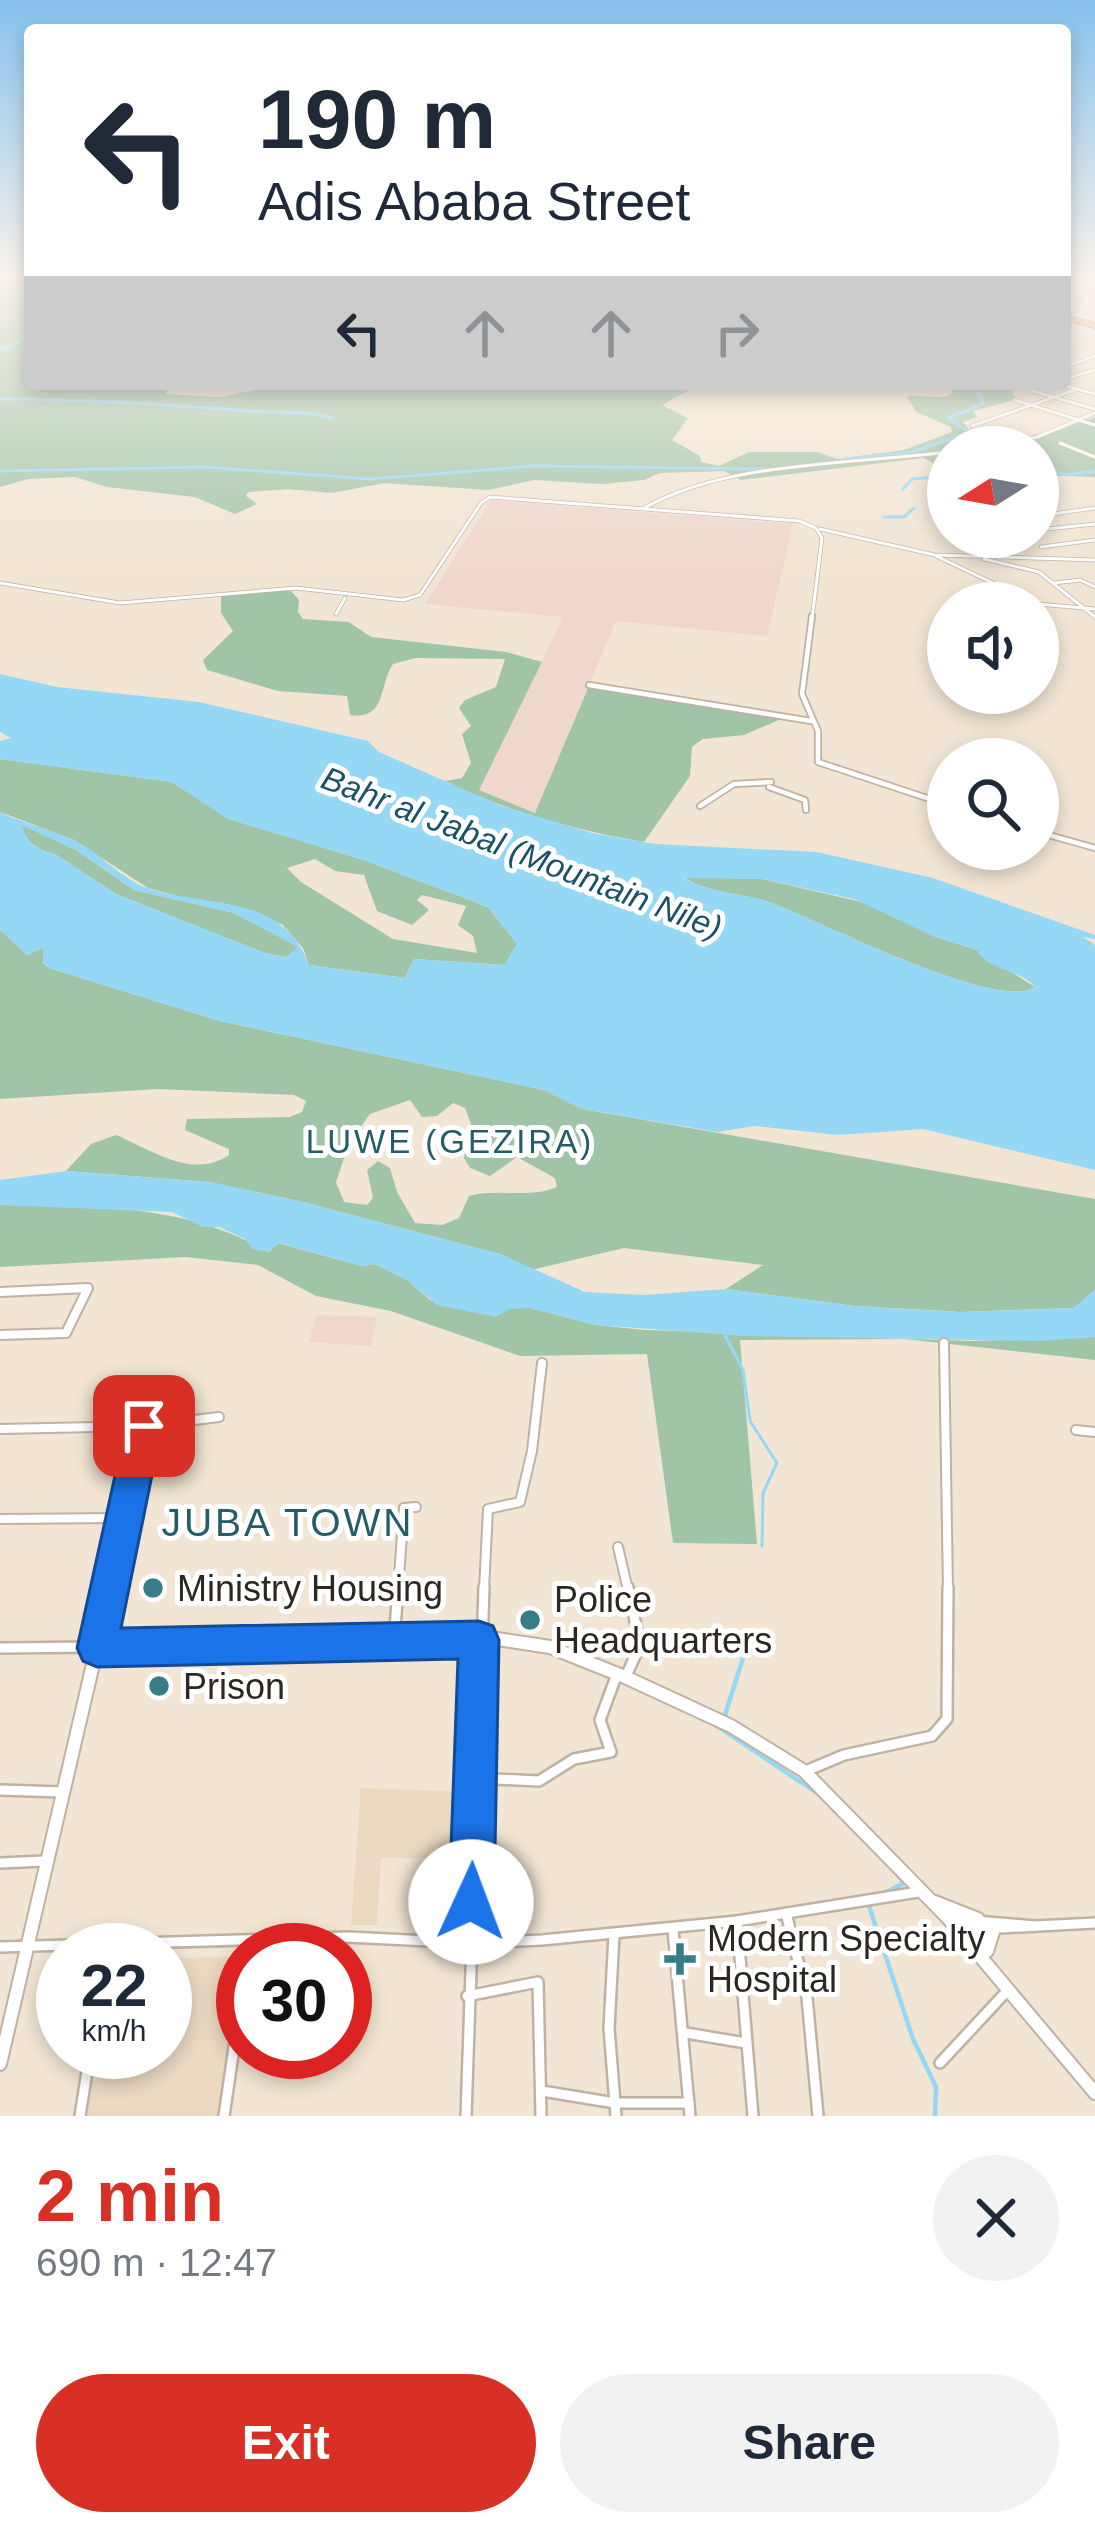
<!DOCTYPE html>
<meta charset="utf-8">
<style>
:root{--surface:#fff;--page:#f2f2f3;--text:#1f2937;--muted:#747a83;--accent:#d93025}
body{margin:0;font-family:Arial,sans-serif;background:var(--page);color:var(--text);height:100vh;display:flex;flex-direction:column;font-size:45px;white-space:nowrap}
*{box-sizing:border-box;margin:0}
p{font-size:39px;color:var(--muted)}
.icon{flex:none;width:66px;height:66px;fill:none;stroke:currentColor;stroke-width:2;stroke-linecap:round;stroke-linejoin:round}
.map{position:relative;height:2116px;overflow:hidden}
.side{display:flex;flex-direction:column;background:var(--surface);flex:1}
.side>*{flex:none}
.top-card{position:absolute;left:24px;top:24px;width:1047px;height:366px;border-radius:12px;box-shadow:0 6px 18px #0003;background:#fff;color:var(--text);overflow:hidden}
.needle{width:78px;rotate:259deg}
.tools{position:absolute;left:927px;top:426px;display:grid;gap:24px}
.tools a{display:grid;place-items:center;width:132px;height:132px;border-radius:50%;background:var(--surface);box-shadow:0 6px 18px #0003;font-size:60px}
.speed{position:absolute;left:36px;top:1923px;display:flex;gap:24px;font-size:60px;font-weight:700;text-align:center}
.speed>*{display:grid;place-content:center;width:156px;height:156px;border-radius:50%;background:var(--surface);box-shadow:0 6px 18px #0003;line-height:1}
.speed small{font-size:30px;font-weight:400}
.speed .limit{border:18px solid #d22;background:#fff;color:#111}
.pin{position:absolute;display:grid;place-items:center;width:102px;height:102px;color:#fff;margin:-51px;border-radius:24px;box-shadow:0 6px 18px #0006}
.me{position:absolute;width:132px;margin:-66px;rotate:2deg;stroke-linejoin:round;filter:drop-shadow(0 0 9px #0008)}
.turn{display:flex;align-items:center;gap:42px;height:252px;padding:0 36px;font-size:54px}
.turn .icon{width:156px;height:156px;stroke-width:2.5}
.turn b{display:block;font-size:84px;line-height:102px}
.lanes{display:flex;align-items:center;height:114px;padding:0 36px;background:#0003;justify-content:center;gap:60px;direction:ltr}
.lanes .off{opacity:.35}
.round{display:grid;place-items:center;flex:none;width:126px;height:126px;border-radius:63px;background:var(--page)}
.overview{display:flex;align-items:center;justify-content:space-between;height:204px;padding:0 36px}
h1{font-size:72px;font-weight:800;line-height:90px;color:var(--accent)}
.primary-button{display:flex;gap:24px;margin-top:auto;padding:24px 36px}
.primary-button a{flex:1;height:138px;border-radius:72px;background:var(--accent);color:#fff;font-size:48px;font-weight:800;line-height:138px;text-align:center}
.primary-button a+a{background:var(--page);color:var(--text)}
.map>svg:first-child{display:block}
.built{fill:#ebd9c2}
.industrial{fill:#efd7cc}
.green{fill:#a0c4a8;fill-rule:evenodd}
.water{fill:#95d8f5;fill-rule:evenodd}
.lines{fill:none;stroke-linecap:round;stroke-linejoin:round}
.stream-far1{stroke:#95d8f5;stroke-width:3}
.stream{stroke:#95d8f5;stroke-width:4.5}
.river{stroke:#95d8f5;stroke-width:4.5}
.minor-far3-casing{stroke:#bfb2a2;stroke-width:4.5}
.minor-far2-casing{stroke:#bfb2a2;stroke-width:8}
.minor-far1-casing{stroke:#bfb2a2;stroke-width:12}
.minor-casing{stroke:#bfb2a2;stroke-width:14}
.tertiary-casing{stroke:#bfb2a2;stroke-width:16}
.trunk-casing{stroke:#ac633b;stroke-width:8}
.minor-far3{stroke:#fff;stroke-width:3}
.minor-far2{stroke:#fff;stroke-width:4.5}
.minor-far1{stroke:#fff;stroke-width:8}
.minor{stroke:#fff;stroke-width:9}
.tertiary{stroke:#fff;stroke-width:12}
.trunk{stroke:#f49c6e;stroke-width:6}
.route{fill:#1a73e8;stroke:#114b97;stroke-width:3}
.poi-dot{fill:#377d88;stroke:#fff;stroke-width:4.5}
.labels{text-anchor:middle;stroke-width:10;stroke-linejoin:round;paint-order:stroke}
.water-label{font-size:33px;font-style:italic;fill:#1c5266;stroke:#fff}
.neighbourhood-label{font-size:33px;letter-spacing:3px;fill:#245d65;stroke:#fff}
.near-poi-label{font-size:36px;fill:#2c2721;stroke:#fff;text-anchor:start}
.near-neighbourhood-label{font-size:39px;letter-spacing:3px;fill:#245d65;stroke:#fff}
</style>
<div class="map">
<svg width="1095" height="2116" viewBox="0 0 1095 2116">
<rect width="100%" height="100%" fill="#f2e5d3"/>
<!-- built -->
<g class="built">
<polygon points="361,1788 466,1792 466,1858 381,1858 377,1925 351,1925"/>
<polygon points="243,1956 220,2116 81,2116 96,2052 165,2052 165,1959"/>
</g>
<!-- industrial -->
<g class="industrial">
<polygon points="491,500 793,524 767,636 616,621 536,813 479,790 563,617 425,604"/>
<polygon points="316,1315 377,1317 371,1346 309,1342"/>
</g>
<!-- green -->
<g class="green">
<polygon points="0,279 30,279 30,384 169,384 166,394 220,397 269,387 323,384 700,384 662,405 688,418 672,440 700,456 701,462 719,466 749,452 818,452 837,459 904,450 952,432 951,427 916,412 907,396 945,397 954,392 946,387 919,391 901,384 1023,384 1012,393 1018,399 973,411 977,417 963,422 969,431 1007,430 1032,440 1095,417 1095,477 1038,475 1038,447 948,447 948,470 923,458 741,480 724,471 660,473 644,480 602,484 534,480 488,490 384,483 332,493 288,489 248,492 246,496 257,504 235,514 195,497 107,487 75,477 28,479 0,487"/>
<path d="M276,591H291L299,600L298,612L303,619L349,622L371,637L506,652L542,662L479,790L535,813L589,686L781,719L744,735L703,739L692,747L690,776L644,842C575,830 508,812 445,781L462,778L471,763L462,734L471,726L459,708L465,700L496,687L505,659L416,658L393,664C378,687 387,720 350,715L347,696L278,691L207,670L203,660L233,631L221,613V596Z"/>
<path d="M0,759L172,782L229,819L364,860L488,907L517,944L505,965L414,959L405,978L309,965L303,948L282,924L148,888L74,840L0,812ZM315,859L335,871L364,875L377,911L412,925L429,910L417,900L422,895L466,906L458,925L473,936L477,953L393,939L301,882L287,868Z"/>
<path d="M23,825L76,850L134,890L234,913L299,947L286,957L265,953L116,894L55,854C41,852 21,840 23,825Z"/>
<path d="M683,877L762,879L866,903L933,936L977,950L1035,987C999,1013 817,920 772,903C744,893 705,893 683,877Z"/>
<path d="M0,930L27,955L43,948V963L49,968L220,1021L544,1090L582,1109L1095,1199V1290L1074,1308L960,1312L855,1306L726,1289L763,1265L624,1248L531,1270L500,1254L299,1201L209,1182L66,1171L91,1144L116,1135C152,1150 192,1180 229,1155V1149L185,1130L187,1119L290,1117L302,1112L306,1101L294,1095L158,1089L0,1099ZM410,1100L422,1117L437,1116L453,1103L465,1108L471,1124L464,1158L470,1168L490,1176L517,1157L555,1178L557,1187C530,1199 497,1188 469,1196L459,1218L442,1225L415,1223L397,1192L390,1168L378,1161L367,1170L373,1198L367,1205L344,1202L336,1182L349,1143L370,1114Z"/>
<path d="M44,1203C127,1208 196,1211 269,1252L278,1243L362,1266L375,1264L407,1280L430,1300L452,1305L530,1308L596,1325L645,1330L974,1341L1095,1337V1360L904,1339L740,1340L757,1544L673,1543L647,1354L520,1356L391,1311L316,1296L258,1265L186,1257L0,1267V1205Z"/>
</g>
<!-- water -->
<g class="water">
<path d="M0,674L57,687L199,702L368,741L379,752L499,805L592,833L655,844L817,852L933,878L1095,935V939L1083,937L1095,945V1170L923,1129L838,1135L755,1126L717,1132L582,1109L544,1090L220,1021L49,968L43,962V948L27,955L0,930V812C25,825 54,829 79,843C103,856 123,880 150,889C208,907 284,894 309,965L405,978L414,959L504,965L517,944L488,907L364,860L228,819L172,782L0,759V741L11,738L0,732ZM23,826L76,850L134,890L234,913L298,947L286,957L265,953L116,894L55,854C41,852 23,841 23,826ZM683,878L762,879L854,899L933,936L977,950C988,971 1020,969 1035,987C999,1013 817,920 772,903C744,893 708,893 683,878Z"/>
<polygon points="66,1171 210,1182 299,1201 500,1254 585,1292 643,1295 726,1289 855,1306 960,1312 1073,1308 1095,1290 1095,1337 1040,1341 744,1336 596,1325 530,1308 510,1309 495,1317 437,1305 407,1280 375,1264 362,1266 279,1243 269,1252 252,1249 245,1239 219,1227 203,1227 172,1212 0,1205 0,1180"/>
</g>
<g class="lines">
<!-- stream-far1 -->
<g class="stream-far1">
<path d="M0,399C84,399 166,405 250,411C280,414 303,409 332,418"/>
<polyline points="839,460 912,452 962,435 967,431 948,418 983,404 976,384"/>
<polyline points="1038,466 1066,475 1095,471"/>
<polyline points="0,471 204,467 371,479 534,466 770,469"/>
<polyline points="902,490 912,479 948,476"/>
<polyline points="884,517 904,517 914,508"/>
<polyline points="723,1331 743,1370 750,1421 777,1463 763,1493 762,1546"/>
</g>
<!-- stream -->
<g class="stream">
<polyline points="725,1715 743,1658"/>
<polyline points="717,1726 820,1795"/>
<polyline points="885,1893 904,1883 897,1874"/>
<polyline points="868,1903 913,2039 936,2087 935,2116"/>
</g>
<!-- river -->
<polyline class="river" points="0,348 11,347 30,331"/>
<!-- minor-far3 casing -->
<g class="minor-far3-casing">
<g id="minor-far3">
<polyline points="1065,290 1095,298"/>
<polyline points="1065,297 1095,290"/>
<polyline points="1076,315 1095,320"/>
<polyline points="1070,316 1095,308"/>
<polyline points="1065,367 1095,356"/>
<polyline points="1065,379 1095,370"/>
<polyline points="1060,384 1095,394"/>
<polyline points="1033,391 1095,409"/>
<polyline points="1015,400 1095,425"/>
<polyline points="972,426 1077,389"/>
<polyline points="1060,443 1095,457"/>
<polyline points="976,447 1037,437 1095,413"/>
<path d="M644,508C727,461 854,464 948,452"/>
<polyline points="1038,516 1095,508"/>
<polyline points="820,529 935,555 1095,560"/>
<polyline points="1038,530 1095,524"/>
<polyline points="1041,547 1095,540"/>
<polyline points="936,556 1035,603"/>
<polyline points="984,559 1039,572 1095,617"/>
<polyline points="0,583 120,603 296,588 403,600 420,595 481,503 490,497 799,521 816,528 822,538 812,619"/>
<polyline points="1054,583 1080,580 1095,587"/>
<polyline points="1038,604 1095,609"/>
<polyline points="336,614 345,598"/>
</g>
</g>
<!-- minor-far2 casing -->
<g class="minor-far2-casing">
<g id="minor-far2">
<polyline points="812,616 802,694 818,731 818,762 948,805"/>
<polyline points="589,685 811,721"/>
<polyline points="769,787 805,800 806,810"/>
<polyline points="700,806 734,784 771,782"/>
<polyline points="1038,832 1095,848"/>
</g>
</g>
<!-- minor-far1 casing -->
<g class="minor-far1-casing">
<g id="minor-far1">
<polyline points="0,1292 88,1288 66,1333 0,1335"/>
<polyline points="944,1343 948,1590"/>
<polyline points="0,1429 144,1426 219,1417"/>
<polyline points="1076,1430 1095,1432"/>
<polyline points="0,1519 122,1518"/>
<polyline points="618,1547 628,1590"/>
<polyline points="109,1590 144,1426"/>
<polyline points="398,1590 404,1508 416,1507"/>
<polyline points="484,1590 488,1509 520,1502 532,1451 542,1363"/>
</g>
</g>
<!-- minor casing -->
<g class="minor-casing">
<g id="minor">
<polyline points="394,1642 398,1587"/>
<polyline points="0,1648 97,1647 110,1587"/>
<polyline points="627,1674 640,1645 628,1587"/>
<polyline points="808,1770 844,1755 932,1736 947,1719 948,1587"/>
<polyline points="474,1778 539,1781 574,1759 611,1752 600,1720 617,1674"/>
<polyline points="0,1790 62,1792"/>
<polyline points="0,1863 44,1861"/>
<polyline points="786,1913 807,1997 818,2116"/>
<polyline points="953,1919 1035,1926"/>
<polyline points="737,1921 753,2116"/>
<polyline points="673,1930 690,2116"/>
<polyline points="961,1930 1095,1923"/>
<polyline points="614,1935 609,2028 616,2116"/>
<polyline points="0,1947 347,1937 470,1943 542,1940 737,1921 918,1892"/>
<polyline points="467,1996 538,1982 541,2116"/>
<polyline points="686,2033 746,2043"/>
<polyline points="940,2063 1007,1991"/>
<polyline points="542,2091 615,2103 689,2103"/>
<polyline points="80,2116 90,2052"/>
<polyline points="224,2116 243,1986"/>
<polyline points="466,2116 484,1587"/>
</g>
</g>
<!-- tertiary casing -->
<g class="tertiary-casing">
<g id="tertiary">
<polyline points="935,1902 978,1919"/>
<polyline points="979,1956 987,1951 993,1932"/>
<polyline points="0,2064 97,1647 232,1648 497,1639 550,1647 625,1677 731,1726 804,1771 947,1917 1095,2093"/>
</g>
</g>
<!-- trunk casing -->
<g class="trunk-casing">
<polyline id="trunk" points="1065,317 1095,325"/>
</g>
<!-- minor-far3 -->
<use href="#minor-far3" class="minor-far3"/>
<!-- minor-far2 -->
<use href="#minor-far2" class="minor-far2"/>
<!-- minor-far1 -->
<use href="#minor-far1" class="minor-far1"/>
<!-- minor -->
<use href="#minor" class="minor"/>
<!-- tertiary -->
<use href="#tertiary" class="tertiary"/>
<!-- trunk -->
<use href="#trunk" class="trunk"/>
</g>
<!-- sky -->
<linearGradient id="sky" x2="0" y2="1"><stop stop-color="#87c2ed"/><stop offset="0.48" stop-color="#f9f3eb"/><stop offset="1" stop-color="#f9f3eb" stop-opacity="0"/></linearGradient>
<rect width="1095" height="576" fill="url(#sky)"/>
<!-- route -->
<polygon class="route" points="144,1411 156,1416 162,1426 121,1628 479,1621 493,1626 499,1640 494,1902 487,1918 471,1925 455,1918 449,1902 458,1659 97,1667 83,1661 77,1648 126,1426 132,1416"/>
<!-- markers -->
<g class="poi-dot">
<circle cx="153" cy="1588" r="12"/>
<circle cx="530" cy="1620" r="12"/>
<circle cx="159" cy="1686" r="12"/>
<path d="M674 1941h12v12h12v12h-12v12h-12v-12h-12v-12h12z"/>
</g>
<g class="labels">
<!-- water labels -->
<g class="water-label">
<text transform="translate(522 852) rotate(21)" y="12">Bahr al Jabal (Mountain Nile)</text>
</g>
<!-- neighbourhood labels -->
<g class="neighbourhood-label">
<text x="450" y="1153">LUWE (GEZIRA)</text>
</g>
<!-- near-poi labels -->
<g class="near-poi-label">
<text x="177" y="1601">Ministry Housing</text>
<text x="554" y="1612">Police<tspan x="554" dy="41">Headquarters</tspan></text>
<text x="183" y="1699">Prison</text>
<text x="707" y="1951">Modern Specialty<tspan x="707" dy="41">Hospital</tspan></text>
</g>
<!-- near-neighbourhood labels -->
<g class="near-neighbourhood-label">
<text x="288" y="1536">JUBA TOWN</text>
</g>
</g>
</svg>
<div class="tools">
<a><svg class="needle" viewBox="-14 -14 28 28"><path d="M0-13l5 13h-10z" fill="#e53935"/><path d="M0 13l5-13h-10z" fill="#747a83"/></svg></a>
<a><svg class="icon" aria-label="sound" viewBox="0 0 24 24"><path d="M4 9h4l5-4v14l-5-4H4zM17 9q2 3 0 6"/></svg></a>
<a><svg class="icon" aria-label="search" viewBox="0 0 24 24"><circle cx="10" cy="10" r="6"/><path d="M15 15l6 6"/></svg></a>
</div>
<div class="speed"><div>22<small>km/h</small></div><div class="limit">30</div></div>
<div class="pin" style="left:144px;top:1426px;background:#d93025"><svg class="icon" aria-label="arrive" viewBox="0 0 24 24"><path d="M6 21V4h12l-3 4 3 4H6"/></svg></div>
<svg class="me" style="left:471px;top:1902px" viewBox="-20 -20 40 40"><circle r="19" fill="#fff"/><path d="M0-13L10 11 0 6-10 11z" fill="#1a73e8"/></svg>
<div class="top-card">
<div class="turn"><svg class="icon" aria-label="left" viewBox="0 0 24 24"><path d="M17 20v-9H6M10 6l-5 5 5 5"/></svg><div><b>190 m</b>Adis Ababa Street</div></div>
<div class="lanes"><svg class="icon" aria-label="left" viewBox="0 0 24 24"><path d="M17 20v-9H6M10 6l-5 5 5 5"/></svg><svg class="icon off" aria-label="ahead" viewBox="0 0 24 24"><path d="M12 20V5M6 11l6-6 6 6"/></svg><svg class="icon off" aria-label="ahead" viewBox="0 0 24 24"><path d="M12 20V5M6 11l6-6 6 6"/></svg><svg class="icon off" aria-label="right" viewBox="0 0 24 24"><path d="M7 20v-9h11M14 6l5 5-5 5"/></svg></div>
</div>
</div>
<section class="side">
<div class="overview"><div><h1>2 min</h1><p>690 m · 12:47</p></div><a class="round"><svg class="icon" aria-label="close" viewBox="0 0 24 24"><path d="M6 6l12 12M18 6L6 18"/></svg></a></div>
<div class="primary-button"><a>Exit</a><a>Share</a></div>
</section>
